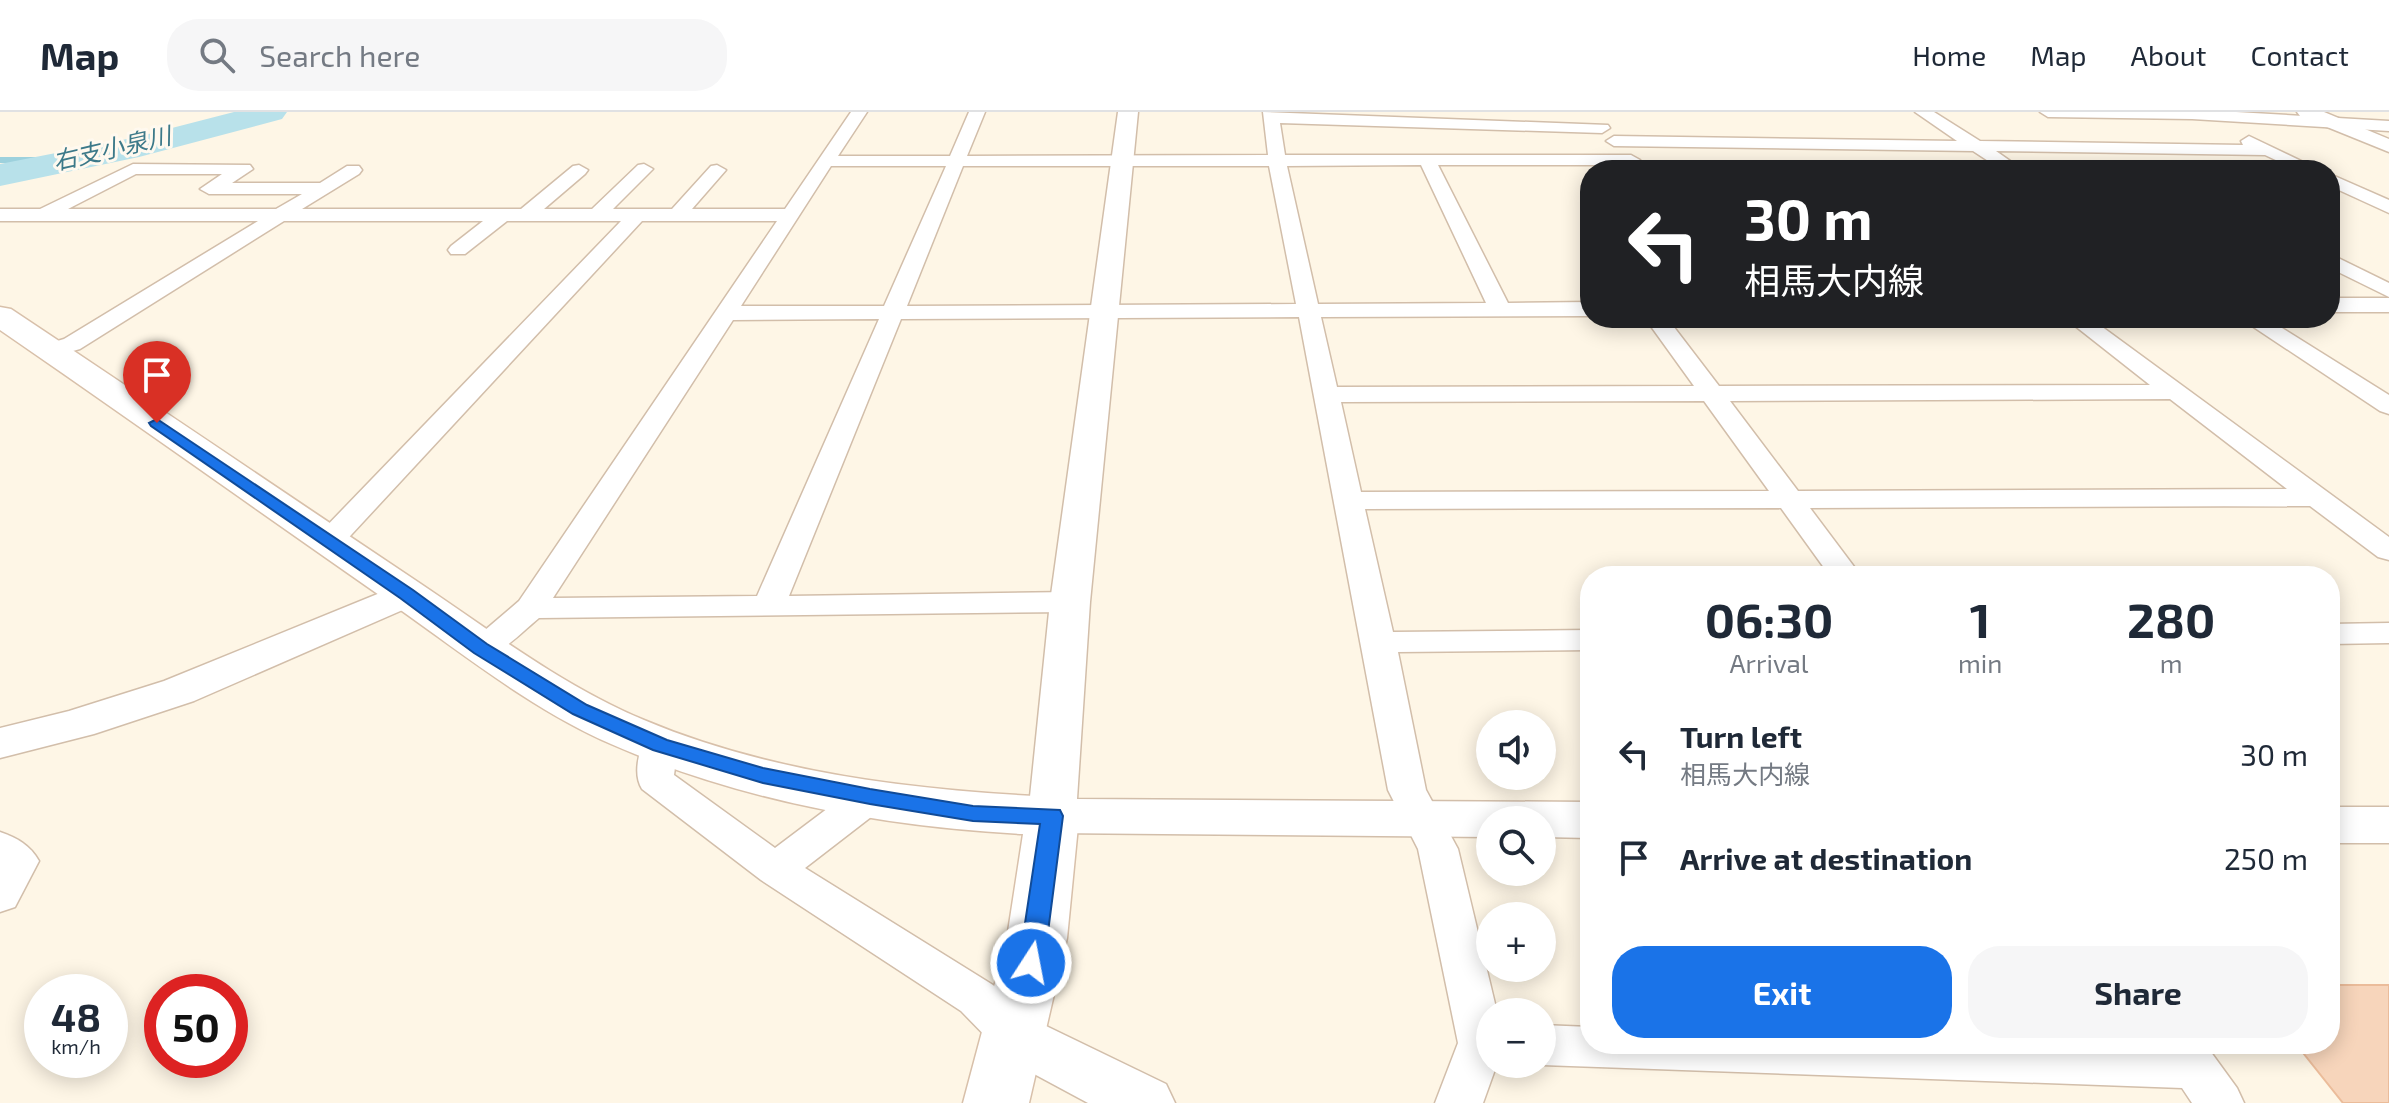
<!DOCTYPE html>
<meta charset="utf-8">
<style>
:root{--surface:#fff;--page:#f6f6f7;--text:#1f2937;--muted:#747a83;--line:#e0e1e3;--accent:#1a73e8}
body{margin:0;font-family:"Exo 2","Noto Sans JP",sans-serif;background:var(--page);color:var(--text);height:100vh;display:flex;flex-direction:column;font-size:30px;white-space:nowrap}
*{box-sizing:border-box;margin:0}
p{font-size:26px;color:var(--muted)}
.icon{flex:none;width:44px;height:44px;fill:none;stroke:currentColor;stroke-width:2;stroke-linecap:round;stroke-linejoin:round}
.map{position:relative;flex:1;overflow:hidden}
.side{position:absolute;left:1580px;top:454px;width:760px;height:488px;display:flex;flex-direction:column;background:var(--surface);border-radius:32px;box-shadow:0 4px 20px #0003}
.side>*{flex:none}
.banner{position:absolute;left:1580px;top:48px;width:760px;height:168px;border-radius:32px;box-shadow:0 4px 20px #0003;background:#202124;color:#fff;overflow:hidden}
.buttons{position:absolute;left:1476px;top:598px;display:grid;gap:16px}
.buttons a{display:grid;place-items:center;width:80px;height:80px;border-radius:50%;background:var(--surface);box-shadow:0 4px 20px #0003;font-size:40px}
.speed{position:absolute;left:24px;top:862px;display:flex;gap:16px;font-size:40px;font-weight:700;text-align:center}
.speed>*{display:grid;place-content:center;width:104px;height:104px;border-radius:50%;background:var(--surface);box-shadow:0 4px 20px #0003;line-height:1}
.speed small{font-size:20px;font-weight:400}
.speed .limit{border:12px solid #d22;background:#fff;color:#111}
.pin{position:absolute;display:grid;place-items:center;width:68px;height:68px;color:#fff;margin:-82px -34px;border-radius:50% 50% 50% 0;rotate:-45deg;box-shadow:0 0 8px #0007}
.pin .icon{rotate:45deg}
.me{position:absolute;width:88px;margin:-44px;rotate:11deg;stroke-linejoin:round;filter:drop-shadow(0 0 6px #0008)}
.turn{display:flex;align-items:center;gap:28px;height:168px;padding:0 32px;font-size:36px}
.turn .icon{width:104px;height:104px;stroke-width:2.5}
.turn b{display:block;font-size:56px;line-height:68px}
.eta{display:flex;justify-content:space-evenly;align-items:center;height:136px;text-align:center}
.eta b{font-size:48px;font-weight:700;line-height:56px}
.action{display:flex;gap:16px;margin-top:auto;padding:16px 32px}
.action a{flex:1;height:92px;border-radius:32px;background:var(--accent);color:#fff;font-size:32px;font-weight:700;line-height:92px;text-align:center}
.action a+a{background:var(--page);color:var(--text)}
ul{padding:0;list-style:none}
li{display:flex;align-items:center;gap:24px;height:104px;padding:0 32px}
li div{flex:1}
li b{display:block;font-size:30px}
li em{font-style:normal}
header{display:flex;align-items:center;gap:48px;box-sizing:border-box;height:112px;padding:0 40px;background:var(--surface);border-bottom:2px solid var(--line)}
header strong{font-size:38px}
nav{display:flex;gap:44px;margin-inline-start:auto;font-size:28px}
.search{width:560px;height:72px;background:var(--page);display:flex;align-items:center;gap:20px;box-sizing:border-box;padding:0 28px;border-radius:32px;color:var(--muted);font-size:30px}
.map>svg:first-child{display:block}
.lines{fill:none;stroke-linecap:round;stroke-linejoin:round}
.stream{stroke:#9dd1dd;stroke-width:6}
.river{fill:#b8e1ea;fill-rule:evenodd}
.building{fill:#f7d5bb;stroke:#ebbc9a;stroke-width:2}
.minor-casing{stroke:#d2beaa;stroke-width:3}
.tertiary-casing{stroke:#d2beaa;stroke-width:3}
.secondary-casing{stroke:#d8c0aa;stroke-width:3}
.minor{fill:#fff;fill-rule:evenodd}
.tertiary{fill:#fff;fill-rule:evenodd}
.secondary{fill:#fff;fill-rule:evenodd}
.route{fill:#1a73e8;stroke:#114b97;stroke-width:2}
.labels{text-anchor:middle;stroke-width:6;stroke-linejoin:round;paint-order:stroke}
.far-water-label{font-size:24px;font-style:italic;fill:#3c7989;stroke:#fff9ef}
</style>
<header>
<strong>Map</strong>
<div class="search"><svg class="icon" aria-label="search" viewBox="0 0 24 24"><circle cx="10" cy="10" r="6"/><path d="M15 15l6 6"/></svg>Search here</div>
<nav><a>Home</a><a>Map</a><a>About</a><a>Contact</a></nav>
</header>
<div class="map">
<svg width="2389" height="991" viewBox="0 0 2389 991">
<rect width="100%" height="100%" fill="#fef6e6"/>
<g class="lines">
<!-- stream -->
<polyline class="stream" points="0,48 68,48"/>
<!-- river -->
<polygon class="river" points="234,0 287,0 282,7 139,45 0,74 0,52 137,25"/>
</g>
<!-- building -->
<polygon class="building" points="2330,873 2389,873 2389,991 2343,991 2296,932 2330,932"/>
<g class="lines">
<!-- minor casing -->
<g class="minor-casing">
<g id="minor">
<path d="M851,0H867L838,44H950L969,0H985L967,44L1268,43L1263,0L1608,13L1610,16L1602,21L1280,11L1285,43H1631L1640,48L1631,53H1438L1508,191L1590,190V204L1321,205L1337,275L1694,274L1645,206H1667L1719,274L2150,273L2065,206H2090L2389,425V448L2378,445L2310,394L1810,396L1861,464H1830L1781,396L1365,397L1393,520L1590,518V538L1398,540L1426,678L1458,737L1497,900H1490V952H1497L1483,991H1435L1458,931L1418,737L1388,678L1299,205L901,207L789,484L1070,480L1081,483L1086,490L1081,497L1070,500L539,506C519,522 497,550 469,543L464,536L519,489L777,109H642L339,436L328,439L317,436L313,430L317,424L621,109H507L465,142H451L448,138L451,134L483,109H284L80,237L52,245L44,243L40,238L44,233L64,227L258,109H0V97H40L133,52L250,53L253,57L232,71H320L347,54H359L362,58L359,62L302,97H521L573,54L579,53L588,58L585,62L544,97H592L638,53L644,52L653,57L613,97H672L711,54L717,53L726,58L692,97H785ZM1421,53L1486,191L1318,192L1287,54ZM831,54H946L884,194H741ZM963,54H1269L1296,192L907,194ZM136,62H222L200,77L209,82H302L276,97H68ZM879,207L757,484L553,486L733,208ZM2170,287L2287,377L1798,379L1730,289ZM1704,289L1769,379L1361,380L1341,290Z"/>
<polygon points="1915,0 1934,0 1980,29 2243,33 2241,29 2249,24 2320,58 2297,58 2265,43 1996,39 2023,58 2002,58 1973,39 1614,34 1606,29 1614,24 1957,29"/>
<polygon points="2040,0 2236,0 2389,9 2389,19 2192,7 2048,5"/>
<polygon points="2330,62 2389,88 2389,101 2330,74"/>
<polygon points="2330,142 2389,171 2389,185 2330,156"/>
<rect x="2330" y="186" width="59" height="14"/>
<polygon points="2240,206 2266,206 2389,283 2389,302 2380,299"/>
<polygon points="2389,511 2389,531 2330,532 2330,512"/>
<path d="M660,621L673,624L678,633L674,663L775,736L856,675L870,672L884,675L889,685L884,695L805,756L993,873L1031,910L1038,924L1031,938L1015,944L999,938L961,899L761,768L642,677C633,663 638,639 647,624Z"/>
<path d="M0,720C17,726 30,733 39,749L15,795L0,800Z"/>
<polygon points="1542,913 1590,915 1590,932 2205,932 2237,976 2244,991 2192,991 2182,976 1542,953 1539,952 1542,952"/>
</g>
</g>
<!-- tertiary casing -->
<g class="tertiary-casing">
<g id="tertiary">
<polygon points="1118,0 1138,0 1090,490 1077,687 1590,690 1590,726 1542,725 1542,708 1490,708 1490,725 1052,721 1035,716 1028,704 1050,490"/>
<polygon points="2297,0 2324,0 2389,27 2389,40 2300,4"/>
<polygon points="407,470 421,474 427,482 421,490 194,589 94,622 0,646 0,616 69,599 164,569"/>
<rect x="2330" y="695" width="59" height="36"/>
<polygon points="1015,899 1166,972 1175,991 1088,991 995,941 986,924 995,907"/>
</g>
</g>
<!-- secondary casing -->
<g class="secondary-casing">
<path id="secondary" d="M0,195L11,197L62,231C181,310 299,391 418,470C491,519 563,574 644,608C772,662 915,678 1052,685L1071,690L1079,704L1067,826L1029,991H963L1007,826L1023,722C884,715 738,688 611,632C531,597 462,541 392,492C261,401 131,308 0,218Z"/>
</g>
<!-- minor -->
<use href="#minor" class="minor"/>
<!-- tertiary -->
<use href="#tertiary" class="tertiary"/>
<!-- secondary -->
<use href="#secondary" class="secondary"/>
</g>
<!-- route -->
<polygon class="route" points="157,307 413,478 487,532 587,593 667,628 763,656 870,677 973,694 1060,698 1063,704 1044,851 1040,858 1031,861 1023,858 1019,851 1040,712 973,709 870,692 763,671 653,638 573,602 474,541 400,486 151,314 149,311"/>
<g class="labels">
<!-- far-water labels -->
<g class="far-water-label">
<text transform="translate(112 37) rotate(-13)" y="8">右支小泉川</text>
</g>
</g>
</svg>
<div class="buttons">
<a><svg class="icon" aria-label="sound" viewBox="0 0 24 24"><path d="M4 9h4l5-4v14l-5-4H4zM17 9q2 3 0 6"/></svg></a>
<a><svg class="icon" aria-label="search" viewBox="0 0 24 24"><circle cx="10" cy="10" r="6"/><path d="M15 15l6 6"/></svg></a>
<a>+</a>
<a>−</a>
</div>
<div class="speed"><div>48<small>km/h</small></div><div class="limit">50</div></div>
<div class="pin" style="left:157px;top:311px;background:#d93025"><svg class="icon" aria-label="arrive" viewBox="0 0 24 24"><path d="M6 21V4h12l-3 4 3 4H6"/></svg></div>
<svg class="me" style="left:1031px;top:851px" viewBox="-20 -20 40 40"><circle r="17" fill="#1a73e8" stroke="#fff" stroke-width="3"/><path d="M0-11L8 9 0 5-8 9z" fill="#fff"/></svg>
<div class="banner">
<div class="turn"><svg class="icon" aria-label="left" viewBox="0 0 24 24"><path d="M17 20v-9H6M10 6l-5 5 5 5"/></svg><div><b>30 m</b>相馬大内線</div></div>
</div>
<section class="side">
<div class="eta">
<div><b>06:30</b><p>Arrival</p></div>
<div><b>1</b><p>min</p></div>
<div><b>280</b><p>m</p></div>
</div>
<ul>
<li><svg class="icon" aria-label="left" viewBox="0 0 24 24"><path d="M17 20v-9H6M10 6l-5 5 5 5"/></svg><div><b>Turn left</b><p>相馬大内線</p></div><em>30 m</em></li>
<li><svg class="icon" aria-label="arrive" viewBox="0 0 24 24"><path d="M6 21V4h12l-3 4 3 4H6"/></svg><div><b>Arrive at destination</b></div><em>250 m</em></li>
</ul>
<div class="action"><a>Exit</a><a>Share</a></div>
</section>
</div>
